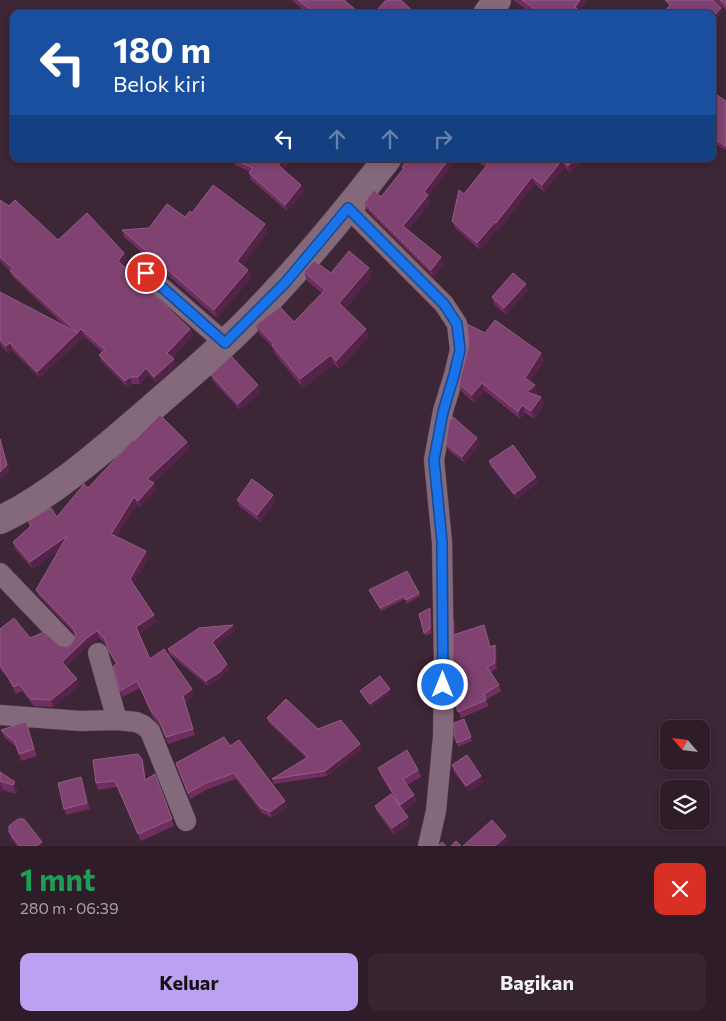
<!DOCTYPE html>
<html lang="id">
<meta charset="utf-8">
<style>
:root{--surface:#2e1c28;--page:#362530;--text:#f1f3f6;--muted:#a7a1a8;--line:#493a45;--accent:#bca0f2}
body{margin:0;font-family:Commissioner,sans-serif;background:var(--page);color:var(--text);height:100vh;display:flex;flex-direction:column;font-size:19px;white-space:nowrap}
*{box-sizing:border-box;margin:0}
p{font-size:16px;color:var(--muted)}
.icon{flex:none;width:28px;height:28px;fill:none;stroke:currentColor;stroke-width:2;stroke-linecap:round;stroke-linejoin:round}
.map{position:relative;height:846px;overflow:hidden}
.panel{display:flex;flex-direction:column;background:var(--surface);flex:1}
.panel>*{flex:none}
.guide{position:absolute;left:10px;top:10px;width:706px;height:152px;border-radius:10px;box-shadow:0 2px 8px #0003,0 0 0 1px var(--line);background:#1a4fa0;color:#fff;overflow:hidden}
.needle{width:32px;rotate:298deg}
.fabs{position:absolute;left:660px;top:720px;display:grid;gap:10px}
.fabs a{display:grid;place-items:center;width:50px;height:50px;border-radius:10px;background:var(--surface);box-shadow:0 2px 8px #0003,0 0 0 1px var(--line);font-size:25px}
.pin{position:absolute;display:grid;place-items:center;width:42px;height:42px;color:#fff;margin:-21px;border:2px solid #fff;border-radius:50%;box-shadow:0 1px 5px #0007}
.me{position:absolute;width:55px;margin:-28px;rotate:0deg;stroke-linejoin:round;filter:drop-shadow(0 0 4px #0008)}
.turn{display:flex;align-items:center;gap:18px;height:105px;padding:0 20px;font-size:22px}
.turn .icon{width:65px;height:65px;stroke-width:2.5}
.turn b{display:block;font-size:35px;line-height:42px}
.lanes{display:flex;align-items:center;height:48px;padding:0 20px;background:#0003;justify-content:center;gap:25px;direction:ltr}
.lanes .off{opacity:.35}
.round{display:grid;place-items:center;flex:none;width:52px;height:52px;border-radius:10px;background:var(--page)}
.summary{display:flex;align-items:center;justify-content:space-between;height:85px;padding:0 20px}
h1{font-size:30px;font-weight:700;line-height:38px;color:#1e9e55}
.button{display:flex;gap:10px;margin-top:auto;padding:10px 20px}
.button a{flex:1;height:58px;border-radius:10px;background:var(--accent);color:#111;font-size:20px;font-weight:700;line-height:58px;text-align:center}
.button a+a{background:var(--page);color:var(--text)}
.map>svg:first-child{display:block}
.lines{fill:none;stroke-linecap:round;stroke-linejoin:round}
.street-casing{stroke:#574452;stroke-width:21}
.secondary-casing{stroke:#574452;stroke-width:29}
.street{stroke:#84697b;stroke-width:20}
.secondary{stroke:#84697b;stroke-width:28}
.wall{fill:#702d60}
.shaded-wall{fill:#552249}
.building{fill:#7f4271;stroke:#925d86}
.route-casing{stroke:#114b97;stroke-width:12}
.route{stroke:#1a73e8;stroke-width:9}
</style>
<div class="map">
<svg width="726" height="846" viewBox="0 0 726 846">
<rect width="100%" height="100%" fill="#3d2636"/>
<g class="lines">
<!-- street casing -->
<g class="street-casing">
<g id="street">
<polyline points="348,208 444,304 457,324 460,350 454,375 443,411 434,460 442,542 444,668 443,737 436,811 428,846"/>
<polyline points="145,273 225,343"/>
<polyline points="0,573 66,642"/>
<polyline points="98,653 117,720"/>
<polyline points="0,715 81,721 117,720 136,722 143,725 150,731 186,821"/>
</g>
</g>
<!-- secondary casing -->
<g class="secondary-casing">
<g id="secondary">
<polyline points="487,14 497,0"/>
<path d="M0,520C51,496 103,450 146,413C179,384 213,356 244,325C296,273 342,217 387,159"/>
</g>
</g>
<!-- street -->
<use href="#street" class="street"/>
<!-- secondary -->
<use href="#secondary" class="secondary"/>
</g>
<!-- wall -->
<g class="wall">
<polygon points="291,0 345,0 345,1 361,14 309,14"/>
<polygon points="513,0 587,0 580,11 583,14 533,14"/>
<polygon points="715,0 726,0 726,10 716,2"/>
<polygon points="712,92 726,101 726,150 716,144 715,146 712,144"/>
<polygon points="233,159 289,162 283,169 301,185 304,192 287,211 251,180 249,173 250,172 235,165"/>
<polygon points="408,159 428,197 430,203 408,230 444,264 434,277 367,210 364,203 381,197 403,170 402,167"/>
<polygon points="474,159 584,159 570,173 565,167 544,192 535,184 498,231 497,229 480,250 455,228 452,221 464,194 485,167"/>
<polygon points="0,200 58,240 124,253 127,260 122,265 190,329 193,335 172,358 174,359 176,366 156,383 149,374 140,384 132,384 128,388 102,362 99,355 102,352 84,336 40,378 12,350 8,353 0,344 0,292 66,327 13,277 10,271 0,261"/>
<polygon points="192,213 268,232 242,266 248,270 251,278 217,318 124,237 122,230 149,228 185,217"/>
<polygon points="304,272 372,276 345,309 369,337 339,369 334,364 303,388 275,354 273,348 259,333 256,325 294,322 322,293 307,281"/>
<polygon points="528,290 506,315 494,304 492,297"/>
<polygon points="485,333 541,353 544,361 530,382 538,393 536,395 541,397 544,404 534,419 525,413 520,419 485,391 474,403 461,391 459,384"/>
<polygon points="211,375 260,392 240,410 213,381"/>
<polygon points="477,438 479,444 465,463 448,450 446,444"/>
<polygon points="134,441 187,442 190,448 153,483 156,490 140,507 137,504 116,537 146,551 148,558 133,584 154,615 156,622 139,634 150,659 192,689 194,696 185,703 195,735 168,744 161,727 153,718 140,688 123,697 120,691 116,664 112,658 107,645 99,638 90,644 66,667 77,679 79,686 53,707 34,706 22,691 16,694 7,677 0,669 0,629 60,646 67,647 72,643 75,638 75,634 39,596 36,590 59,550 33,569 15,549 13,542 30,527 28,521 57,517 88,488"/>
<polygon points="489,461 536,477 538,483 517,499 491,467"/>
<polygon points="273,495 275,501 260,522 239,506 237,500"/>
<polygon points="369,590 419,593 420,596 407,604 405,599 381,611"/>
<polygon points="431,612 432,633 425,636 419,614"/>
<polygon points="453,620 455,626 456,635 491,647 497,652 497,669 491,672 499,685 501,691 486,700 489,706 461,718 453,699"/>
<polygon points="235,630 215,646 229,669 222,677 208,686 169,654 168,649"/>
<polygon points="360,691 391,693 371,707 361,694"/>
<polygon points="267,718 318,729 362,749 327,776 274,784 272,779 306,758 269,723"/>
<polygon points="464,719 472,741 458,747 454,735"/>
<polygon points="26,722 37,756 21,761 17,748 4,737 1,730"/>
<polygon points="230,746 285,801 287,807 272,818 262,813 236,779 208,789 190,799 176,763"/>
<polygon points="142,759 145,766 146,779 155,774 174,826 141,841 117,787 98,790 96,783"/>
<polygon points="452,765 484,782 469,792 454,772"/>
<polygon points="378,768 418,770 421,777 407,785 414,795 417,801 403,811 410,824 394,835 377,812 375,806 396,801 380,774"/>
<polygon points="0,772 18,790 16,794 3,790 0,794"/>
<polygon points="84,784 90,809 66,815 64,809"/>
<polygon points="9,832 43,846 17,846 11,838"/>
</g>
<!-- shaded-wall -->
<g class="shaded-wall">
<polygon points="580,0 587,0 578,14 575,7"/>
<polygon points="721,8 723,12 712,24 712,18"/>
<polygon points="714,138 716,144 715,146 712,140"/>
<polygon points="283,159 287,159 289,162 280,171 278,165"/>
<polygon points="449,159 457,159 428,197 430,203 405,233 403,226 424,192"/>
<polygon points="574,159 584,159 570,173 568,166"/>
<polygon points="562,160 565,167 544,192 542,185"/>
<polygon points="532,177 535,184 498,231 496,223"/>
<polygon points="301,185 304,192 287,211 285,205"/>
<polygon points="495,222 497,229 480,250 477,243"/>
<polygon points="265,224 268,232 240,269 237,261"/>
<polygon points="124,253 127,260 120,268 118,261"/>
<polygon points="441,257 444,264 434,277 431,270"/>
<polygon points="369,268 372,276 342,312 339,303"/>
<polygon points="248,270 251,278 217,318 214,310"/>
<polygon points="526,284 528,290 506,315 504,308"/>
<polygon points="81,329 84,336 40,378 37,372"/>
<polygon points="190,329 193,335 169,360 167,353"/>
<polygon points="366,329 369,337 339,369 336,361"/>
<polygon points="10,343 12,350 8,353 6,346"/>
<polygon points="541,353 544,361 528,386 525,378"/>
<polygon points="331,355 334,364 303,388 300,379"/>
<polygon points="174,359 176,366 156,383 154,377"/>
<polygon points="146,368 149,374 140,384 138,377"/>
<polygon points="130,377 132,384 128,388 125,381"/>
<polygon points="482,383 485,391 474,403 472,395"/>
<polygon points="258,385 260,392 240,410 238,404"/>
<polygon points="535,385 538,393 530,400 527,392"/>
<polygon points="541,397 544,404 534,419 531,411"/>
<polygon points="522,405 525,413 520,419 518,412"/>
<polygon points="0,437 10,472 1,480 0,477"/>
<polygon points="477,438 479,444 465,463 462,457"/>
<polygon points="187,442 190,448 149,486 147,479"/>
<polygon points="536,477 538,483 517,499 514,494"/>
<polygon points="154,483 156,490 140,507 138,501"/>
<polygon points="273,495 275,501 260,522 257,515"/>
<polygon points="134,497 137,504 113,541 111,534"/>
<polygon points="67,536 70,542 33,569 30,562"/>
<polygon points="146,551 148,558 132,586 130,579"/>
<polygon points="430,608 431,612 432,633 430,629"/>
<polygon points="154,615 156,622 138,634 136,627"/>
<polygon points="453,620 455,626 456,642 453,635"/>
<polygon points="233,625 235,630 214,647 212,642"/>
<polygon points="97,631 99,638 90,644 65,668 62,662 87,638"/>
<polygon points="495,645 497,652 497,669 495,663"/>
<polygon points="227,664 229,669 222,677 208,686 206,681"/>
<polygon points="77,679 79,686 53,707 51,700"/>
<polygon points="192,689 194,696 185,703 195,735 183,696"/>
<polygon points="390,689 391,693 371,707 370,704"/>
<polygon points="360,744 362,749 327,776 325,771"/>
<polygon points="142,759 145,766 147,787 145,780"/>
<polygon points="481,776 484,782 469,792 466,786"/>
<polygon points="81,777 84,784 90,809 87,803"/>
<polygon points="0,782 3,790 0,794"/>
<polygon points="15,782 18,790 16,794 13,785"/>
<polygon points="414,795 417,801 402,811 400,805"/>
<polygon points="285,801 287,807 272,818 270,812"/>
<polygon points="408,817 410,824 394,835 392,828"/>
<polygon points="506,836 508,841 503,846 495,846"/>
<polygon points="42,842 43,846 36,846"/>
</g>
<!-- building -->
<g class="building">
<polygon points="298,0 344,0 361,14 316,14"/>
<polygon points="386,0 401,0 416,14 373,14"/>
<polygon points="522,0 580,0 575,7 583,14 542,14"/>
<polygon points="665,0 713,0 721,8 712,18 712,14 662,14 670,5"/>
<polygon points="720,0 726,0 726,5"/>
<polygon points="712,92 726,101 726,146 714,138 712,139"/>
<polygon points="233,159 283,159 278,165 301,185 285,205 249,173 253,168"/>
<polygon points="408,159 449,159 424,192 428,195 403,226 441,257 431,270 364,203 374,190 381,197 404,168 402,167"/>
<polygon points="481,159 574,159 568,166 562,160 542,185 532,177 496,223 495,222 477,243 452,221 459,190 464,194 488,164"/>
<polygon points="213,185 265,224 237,261 248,270 214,310 122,230 149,228 167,204 185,217 190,211 192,213"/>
<polygon points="0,200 9,206 15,200 58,240 87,213 124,253 118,261 190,329 167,353 174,359 154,377 146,368 138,377 130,377 125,381 99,355 105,350 81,329 37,372 10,343 6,346 0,340 0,292 78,333 10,271 13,268 0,257"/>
<polygon points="349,251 369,268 339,303 366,329 336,361 331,355 300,379 272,345 274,344 256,325 280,307 294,322 325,290 304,272 314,261 331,273"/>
<polygon points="513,273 526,284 504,308 492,297"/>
<polygon points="495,320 541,353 525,378 535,385 527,392 541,397 531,411 522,405 518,412 482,383 472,395 459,384 469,345 467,324 485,333"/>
<polygon points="231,356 258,385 238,404 211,375"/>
<polygon points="160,415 187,442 147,479 154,483 138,501 134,497 111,534 146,551 130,579 154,615 136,627 150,659 164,649 192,689 183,696 193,729 166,737 159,720 151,711 137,681 120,691 113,666 117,664 109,651 104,638 97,631 87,638 62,662 77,679 51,700 31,699 19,684 14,687 4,671 0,665 0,629 14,618 30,638 44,632 60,646 67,647 72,643 75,638 75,632 72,627 36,590 67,536 30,562 13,542 31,526 28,521 51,508 57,517 84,484 88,488 133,440 134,441"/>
<polygon points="453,417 477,438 462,457 446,444 449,422"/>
<polygon points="0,439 7,465 0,472"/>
<polygon points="513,445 536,477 514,494 489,461"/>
<polygon points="252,479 273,495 257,515 237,500"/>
<polygon points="407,571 419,593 406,600 404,596 380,608 369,590"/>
<polygon points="430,608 430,629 424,633 419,614"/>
<polygon points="453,620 453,635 484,625 490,647 495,645 495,663 487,667 499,685 484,694 486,700 458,712 453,699"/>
<polygon points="233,625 212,642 227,664 220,672 206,681 168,649 199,628"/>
<polygon points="380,676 390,689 370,704 360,691"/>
<polygon points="286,699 318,729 341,720 360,744 325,771 272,779 308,757 267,718"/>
<polygon points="464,719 471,737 457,743 454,735 454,723"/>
<polygon points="26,722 34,749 19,754 15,742 1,730"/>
<polygon points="224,737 230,746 239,740 285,801 270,812 260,807 234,773 206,783 188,793 176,763"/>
<polygon points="407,750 418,770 403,779 414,795 400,805 378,768"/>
<polygon points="138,754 142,759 145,780 155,774 172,819 138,834 115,781 96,783 93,760"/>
<polygon points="467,755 481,776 466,786 452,765"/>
<polygon points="0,772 15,782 13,785 0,781"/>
<polygon points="81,777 87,803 64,809 58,783"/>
<polygon points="391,794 408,817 392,828 375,806"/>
<polygon points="18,819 24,819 42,842 36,846 20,846 9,832 9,826"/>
<polygon points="492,820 506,836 495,846 463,846"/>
<polygon points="456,841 461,846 451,846"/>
<polygon points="442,842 446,846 438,846"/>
</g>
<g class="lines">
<!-- route casing -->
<g class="route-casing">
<polyline id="route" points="146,273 225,343 285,283 348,208 444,304 457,324 460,350 454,375 443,412 434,460 442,542 443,685"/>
</g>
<!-- route -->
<use href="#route" class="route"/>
</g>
</svg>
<div class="fabs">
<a><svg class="needle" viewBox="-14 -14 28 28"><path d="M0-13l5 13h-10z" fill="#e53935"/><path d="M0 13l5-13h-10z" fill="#a7a1a8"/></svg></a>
<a><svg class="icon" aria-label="layers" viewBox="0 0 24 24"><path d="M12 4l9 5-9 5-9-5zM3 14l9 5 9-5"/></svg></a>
</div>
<div class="pin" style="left:146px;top:273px;background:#d93025"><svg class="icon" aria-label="arrive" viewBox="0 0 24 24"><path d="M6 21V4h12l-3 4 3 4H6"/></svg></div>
<svg class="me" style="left:443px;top:685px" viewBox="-20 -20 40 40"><circle r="17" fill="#1a73e8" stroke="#fff" stroke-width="3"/><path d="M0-11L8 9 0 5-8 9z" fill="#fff"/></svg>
<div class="guide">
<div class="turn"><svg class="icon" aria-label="left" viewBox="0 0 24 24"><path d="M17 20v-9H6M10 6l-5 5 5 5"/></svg><div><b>180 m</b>Belok kiri</div></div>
<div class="lanes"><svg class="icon" aria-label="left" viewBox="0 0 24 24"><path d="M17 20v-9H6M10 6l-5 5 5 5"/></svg><svg class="icon off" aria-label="ahead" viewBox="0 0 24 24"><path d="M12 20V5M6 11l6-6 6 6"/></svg><svg class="icon off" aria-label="ahead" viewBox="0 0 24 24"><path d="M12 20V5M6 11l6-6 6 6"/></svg><svg class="icon off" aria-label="right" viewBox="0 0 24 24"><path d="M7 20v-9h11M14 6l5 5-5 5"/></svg></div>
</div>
</div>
<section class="panel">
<div class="summary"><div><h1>1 mnt</h1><p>280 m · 06:39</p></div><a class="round" style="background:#d93025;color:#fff"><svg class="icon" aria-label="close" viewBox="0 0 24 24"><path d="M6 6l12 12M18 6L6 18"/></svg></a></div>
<div class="button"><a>Keluar</a><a>Bagikan</a></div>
</section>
